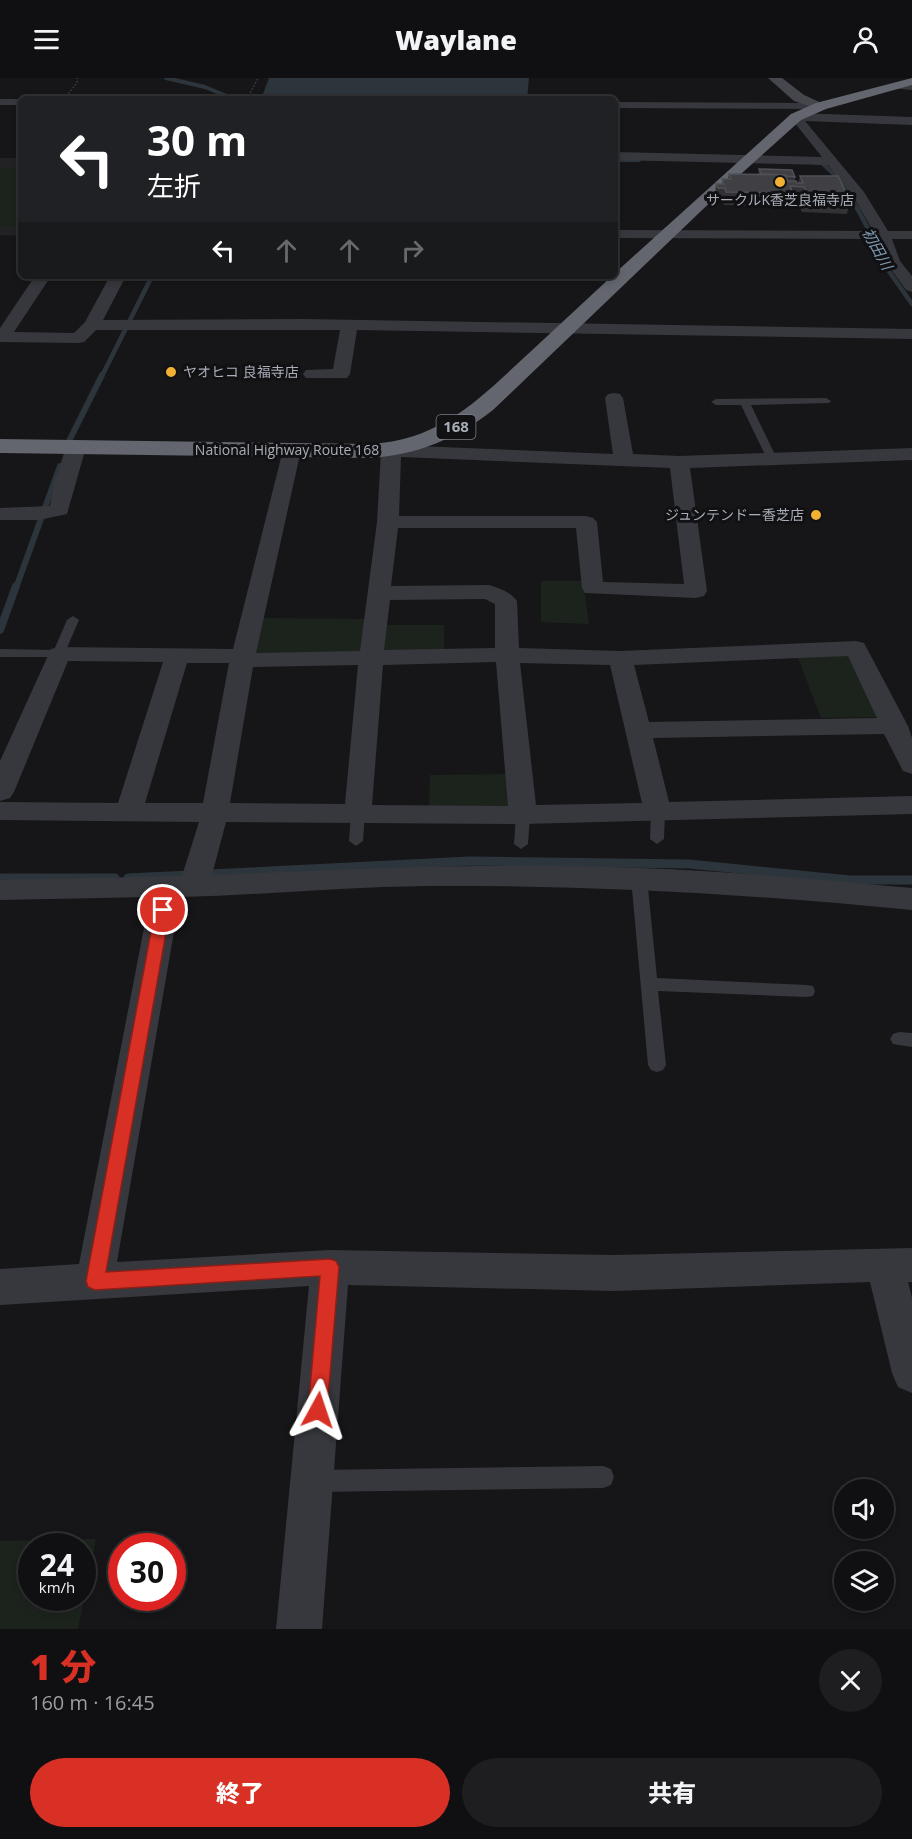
<!DOCTYPE html>
<html lang="ja">
<meta charset="utf-8">
<style>
:root{--surface:#101012;--page:#1e1e20;--text:#f1f3f6;--muted:#9c9d9f;--line:#303032;--accent:#d93025}
body{margin:0;font-family:"Open Sans","Noto Sans JP",sans-serif;background:var(--page);color:var(--text);height:100vh;display:flex;flex-direction:column;font-size:22px;white-space:nowrap}
*{box-sizing:border-box;margin:0}
p{font-size:20px;color:var(--muted)}
.icon{flex:none;width:33px;height:33px;fill:none;stroke:currentColor;stroke-width:2;stroke-linecap:round;stroke-linejoin:round}
.map{position:relative;height:1551px;overflow:hidden}
.drawer{display:flex;flex-direction:column;background:var(--surface);flex:1}
.drawer>*{flex:none}
.guide{position:absolute;left:18px;top:18px;width:600px;height:183px;border-radius:9px;box-shadow:0 3px 9px #0003,0 0 0 2px var(--line);background:#202124;color:#fff;overflow:hidden}
.buttons{position:absolute;left:834px;top:1401px;display:grid;gap:12px}
.buttons a{display:grid;place-items:center;width:60px;height:60px;border-radius:50%;background:var(--surface);box-shadow:0 3px 9px #0003,0 0 0 2px var(--line);font-size:30px}
.speed{position:absolute;left:18px;top:1455px;display:flex;gap:12px;font-size:30px;font-weight:700;text-align:center}
.speed>*{display:grid;place-content:center;width:78px;height:78px;border-radius:50%;background:var(--surface);box-shadow:0 3px 9px #0003,0 0 0 2px var(--line);line-height:1}
.speed small{font-size:15px;font-weight:400}
.speed .limit{border:9px solid #d22;background:#fff;color:#111}
.pin{position:absolute;display:grid;place-items:center;width:51px;height:51px;color:#fff;margin:-26px;border:3px solid #fff;border-radius:50%;box-shadow:0 2px 6px #0007}
.me{position:absolute;width:66px;margin:-33px;rotate:5deg;stroke-linejoin:round;filter:drop-shadow(0 0 4px #0008)}
.turn{display:flex;align-items:center;gap:21px;height:126px;padding:0 30px;font-size:27px}
.turn .icon{width:78px;height:78px;stroke-width:2.5}
.turn b{display:block;font-size:42px;line-height:51px}
.lanes{display:flex;align-items:center;height:57px;padding:0 30px;background:#0003;justify-content:center;gap:30px;direction:ltr}
.lanes .off{opacity:.35}
.round{display:grid;place-items:center;flex:none;width:63px;height:63px;border-radius:32px;background:var(--page)}
.headline{display:flex;align-items:center;justify-content:space-between;height:102px;padding:0 30px}
h1{font-size:36px;font-weight:800;line-height:45px;color:var(--accent)}
.action{display:flex;gap:12px;margin-top:auto;padding:12px 30px}
.action a{flex:1;height:69px;border-radius:36px;background:var(--accent);color:#fff;font-size:24px;font-weight:800;line-height:69px;text-align:center}
.action a+a{background:var(--page);color:var(--text)}
header{display:flex;justify-content:space-between;align-items:center;height:78px;padding:0 30px;background:var(--surface);font-size:27px;font-weight:800}
.map>svg:first-child{display:block}
.built{fill:#222225}
.green{fill:#1c231d;fill-rule:evenodd}
.water{fill:#2c353c}
.lines{fill:none;stroke-linecap:round;stroke-linejoin:round}
.stream-far4{stroke:#2c353c;stroke-width:4}
.stream-far3{stroke:#2c353c;stroke-width:4.5}
.stream-far2{stroke:#2c353c;stroke-width:6}
.stream-far1{stroke:#2c353c;stroke-width:8}
.stream{stroke:#2c353c;stroke-width:9}
.path{stroke:#3d3f44;stroke-width:1.5;stroke-dasharray:1.5 2;stroke-linecap:butt}
.lane{fill:#37383d;fill-rule:evenodd}
.street{fill:#37383d;fill-rule:evenodd}
.secondary{fill:#45474d;fill-rule:evenodd}
.highway{fill:#63666e;fill-rule:evenodd}
.wall{fill:#323236}
.building{fill:#3f3f44;stroke:#4f5156;stroke-width:1.5}
.route{fill:#d93025;stroke:#8d1f18;stroke-width:1.5}
.poi-dot{fill:#f2b134;stroke:#111113;stroke-width:2}
.labels{text-anchor:middle;stroke-width:6;stroke-linejoin:round;paint-order:stroke}
.far-poi-label{font-size:14px;fill:#a8adb8;stroke:#111113}
.far-street-label{font-size:14px;fill:#a8adb8;stroke:#111113}
.far-water-label{font-size:15px;font-style:italic;fill:#7f9bb3;stroke:#111113}
.shield{fill:#111113;stroke:#7b7e86;stroke-width:1.5}
.shield-label{font-size:15px;font-weight:bold;fill:#a8adb8}
</style>
<header><svg class="icon" aria-label="menu" viewBox="0 0 24 24"><path d="M4 6h16M4 12h16M4 18h16"/></svg>Waylane<svg class="icon" aria-label="person" viewBox="0 0 24 24"><circle cx="12" cy="8" r="4"/><path d="M4 21q1-7 8-7t8 7"/></svg></header>
<div class="map">
<svg width="912" height="1551" viewBox="0 0 912 1551">
<rect width="100%" height="100%" fill="#161618"/>
<!-- built -->
<polygon class="built" points="0,80 21,80 21,158 0,157"/>
<!-- green -->
<g class="green">
<rect x="0" y="90" width="21" height="58"/>
<polygon points="541,503 583,503 589,546 541,544"/>
<polygon points="262,540 366,541 362,576 254,575"/>
<polygon points="380,547 444,547 444,575 377,575"/>
<polygon points="853,573 884,639 821,640 797,577"/>
<polygon points="509,696 515,732 429,733 430,697"/>
<path d="M96,1461L78,1551H0V1463ZM32,1468H82V1520H32Z"/>
</g>
<!-- water -->
<polygon class="water" points="269,0 529,0 527,21 261,21"/>
<g class="lines">
<!-- stream-far4 -->
<g class="stream-far4">
<polyline points="166,0 205,9 234,21"/>
<polyline points="615,82 639,82"/>
<polyline points="816,85 822,85 843,105 858,132"/>
</g>
<!-- stream-far3 -->
<g class="stream-far3">
<polyline points="857,130 874,162 881,182 912,226"/>
<polyline points="102,298 152,198"/>
</g>
<!-- stream-far2 -->
<g class="stream-far2">
<polyline points="69,363 102,297"/>
<polyline points="16,510 60,388"/>
</g>
<!-- stream-far1 -->
<polyline class="stream-far1" points="0,552 16,508"/>
<!-- stream -->
<g class="stream">
<polyline points="0,800 115,800"/>
<polyline points="128,800 470,783 689,786 850,802 912,802"/>
</g>
<!-- path -->
<g class="path">
<polyline points="64,21 77,5 77,0"/>
<polyline points="247,21 258,0"/>
</g>
<!-- lane -->
<g class="lane">
<polygon points="826,320 831,323 829,325 751,327 777,381 772,384 767,381 741,327 716,327 711,324 716,321"/>
<polygon points="73,538 79,542 63,579 0,579 0,571 54,572 67,542"/>
<polygon points="658,729 665,734 664,761 657,766 650,761 651,734"/>
<polygon points="358,731 365,736 363,763 356,768 349,763 351,736"/>
<polygon points="523,732 530,737 528,766 521,771 514,766 516,737"/>
<polygon points="639,795 644,796 647,800 657,900 807,907 813,908 815,913 813,918 807,919 658,913 666,987 663,992 657,994 651,992 648,987 631,800 634,796"/>
<polygon points="899,954 912,955 912,969 893,966 890,961 893,956"/>
<polygon points="603,1388 611,1391 614,1399 611,1407 603,1410 315,1414 307,1411 304,1403 307,1395 315,1392"/>
</g>
<!-- street -->
<g class="street">
<polygon points="894,5 912,6 912,12 890,10 890,6"/>
<polygon points="0,21 23,21 21,27 0,27"/>
<polygon points="615,24 818,25 824,28 818,31 615,30"/>
<polygon points="796,35 912,39 912,47 805,43 864,114 888,153 912,153 912,161 892,161 900,183 912,198 912,214 906,212 885,183 877,161 615,160 615,152 873,153 853,118 828,87 615,82 615,74 822,79 790,39"/>
<polygon points="35,198 51,198 14,254 74,255 85,244 110,198 126,198 103,242 303,241 912,251 912,261 357,252 350,296 347,300 306,300 303,296 306,292 333,291 340,252 96,252 84,264 78,265 0,264 0,250"/>
<path d="M614,315L620,316L623,320L633,376L679,378L912,370V382L690,390L707,513L704,518L696,520L585,515L582,510L576,450H398L391,508L489,507C499,510 511,514 517,523L519,570L620,573L856,563L864,565L908,648L912,660V696L903,693L884,656L653,660L669,724L912,718V736L523,746L226,744L212,797C354,791 497,784 640,790C731,793 821,802 912,810V832C750,816 588,807 426,808C344,809 262,817 180,819L117,1184L330,1172L614,1177L912,1170V1204H908L912,1220V1315L898,1309L892,1295L870,1204L614,1213L348,1207L322,1551H276L309,1208L0,1227V1191L79,1186L150,819L0,822V802L182,798L199,744L0,742V724L118,725L163,584L68,583L14,714L10,720L0,723V683L51,571L59,569L233,571L284,368H298L301,372L256,575L360,573L377,444L381,373L384,369L391,367L613,376L605,320L608,316ZM401,379L670,390L684,506L603,504L597,444L593,440L586,438H399ZM485,521L495,526V570L384,572L390,522ZM848,578L877,640L649,644L634,587ZM496,584L508,728L372,727L383,587ZM187,585H229L203,725H145ZM520,585L610,587L642,725L536,727ZM358,587L345,726L230,725L253,589Z"/>
<polygon points="76,363 83,365 86,369 67,436 39,442 0,442 0,430 50,428 54,406 66,369 69,365"/>
</g>
<!-- secondary -->
<polygon class="secondary" points="768,0 782,0 804,17 828,28 821,32 794,23"/>
<!-- highway -->
<path class="highway" d="M912,0V7L826,31L801,42L722,113L493,332C456,361 417,377 370,380L0,375V361L370,366C441,362 479,321 528,276C556,250 584,224 612,198H615V195L791,36L816,25Z"/>
</g>
<!-- wall -->
<polygon class="wall" points="759,91 795,99 795,103 797,105 798,105 800,98 850,123 847,136 802,134 800,130 802,122 792,122 791,129 724,127 723,124 716,124 715,119 716,106 722,106 722,101 728,101 729,96 758,96"/>
<!-- building -->
<g class="building">
<polygon points="759,91 792,92 795,99 786,98 785,97 761,96"/>
<polygon points="729,96 785,97 788,103 796,103 797,105 803,105 800,98 838,98 850,123 804,121 803,117 808,117 804,109 790,108 793,115 726,114 725,110 718,110 716,106 724,106 722,101 731,101"/>
</g>
<!-- route -->
<polygon class="route" points="163,826 170,832 106,1194 330,1181 336,1183 339,1189 327,1332 325,1339 318,1342 311,1339 308,1332 320,1198 95,1212 88,1209 86,1203 155,832"/>
<!-- markers -->
<g class="poi-dot">
<circle cx="780" cy="104" r="6"/>
<circle cx="171" cy="294" r="6"/>
<circle cx="816" cy="437" r="6"/>
</g>
<g class="labels">
<!-- far-poi labels -->
<g class="far-poi-label">
<text x="780" y="127">サークルK香芝良福寺店</text>
<text x="183" y="299" text-anchor="start">ヤオヒコ 良福寺店</text>
<text x="804" y="442" text-anchor="end">ジュンテンドー香芝店</text>
</g>
<!-- far-street labels -->
<g class="far-street-label">
<text x="287" y="377">National Highway Route 168</text>
</g>
<!-- far-water labels -->
<g class="far-water-label">
<text transform="translate(877 171) rotate(61)" y="5">初田川</text>
</g>
<!-- shield labels -->
<rect class="shield" x="436.5" y="337" width="39" height="24" rx="4.5"/>
<g class="shield-label">
<text x="456" y="354">168</text>
</g>
</g>
</svg>
<div class="buttons">
<a><svg class="icon" aria-label="sound" viewBox="0 0 24 24"><path d="M4 9h4l5-4v14l-5-4H4zM17 9q2 3 0 6"/></svg></a>
<a><svg class="icon" aria-label="layers" viewBox="0 0 24 24"><path d="M12 4l9 5-9 5-9-5zM3 14l9 5 9-5"/></svg></a>
</div>
<div class="speed"><div>24<small>km/h</small></div><div class="limit">30</div></div>
<div class="pin" style="left:163px;top:832px;background:#d93025"><svg class="icon" aria-label="arrive" viewBox="0 0 24 24"><path d="M6 21V4h12l-3 4 3 4H6"/></svg></div>
<svg class="me" style="left:318px;top:1332px" viewBox="-20 -20 40 40"><path d="M0-17L14 15 0 8-14 15z" fill="#d93025" stroke="#fff" stroke-width="4"/></svg>
<div class="guide">
<div class="turn"><svg class="icon" aria-label="left" viewBox="0 0 24 24"><path d="M17 20v-9H6M10 6l-5 5 5 5"/></svg><div><b>30 m</b>左折</div></div>
<div class="lanes"><svg class="icon" aria-label="left" viewBox="0 0 24 24"><path d="M17 20v-9H6M10 6l-5 5 5 5"/></svg><svg class="icon off" aria-label="ahead" viewBox="0 0 24 24"><path d="M12 20V5M6 11l6-6 6 6"/></svg><svg class="icon off" aria-label="ahead" viewBox="0 0 24 24"><path d="M12 20V5M6 11l6-6 6 6"/></svg><svg class="icon off" aria-label="right" viewBox="0 0 24 24"><path d="M7 20v-9h11M14 6l5 5-5 5"/></svg></div>
</div>
</div>
<section class="drawer">
<div class="headline"><div><h1>1 分</h1><p>160 m · 16:45</p></div><a class="round"><svg class="icon" aria-label="close" viewBox="0 0 24 24"><path d="M6 6l12 12M18 6L6 18"/></svg></a></div>
<div class="action"><a>終了</a><a>共有</a></div>
</section>
